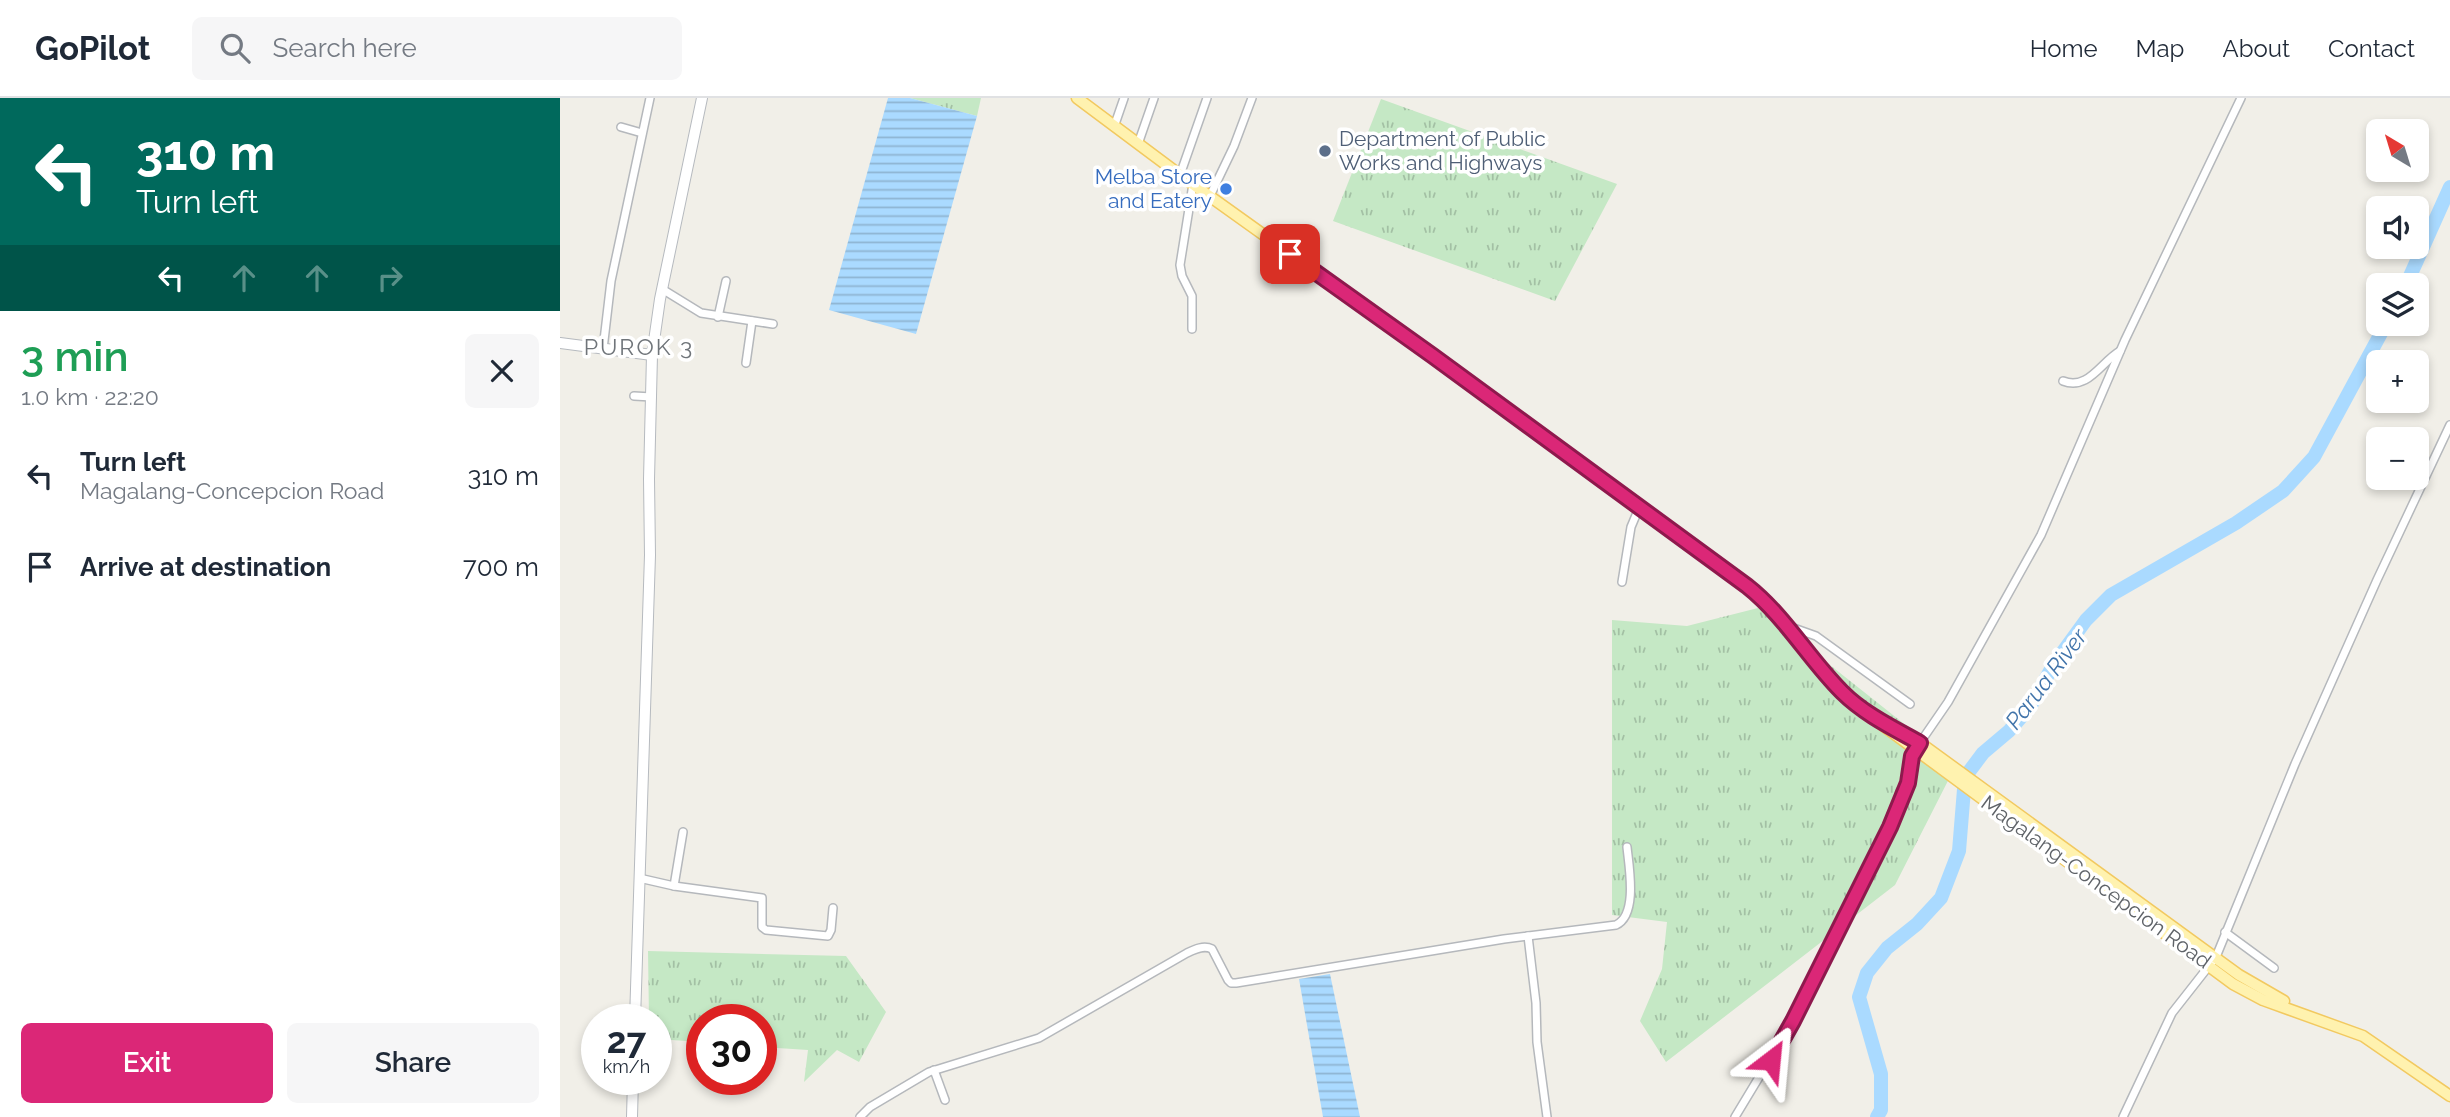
<!DOCTYPE html>
<meta charset="utf-8">
<style>
:root{--surface:#fff;--page:#f6f6f7;--text:#1f2937;--muted:#747a83;--line:#e0e1e3;--accent:#db2777}
body{margin:0;font-family:Raleway,sans-serif;background:var(--page);color:var(--text);height:100vh;display:flex;flex-direction:column;font-size:26px;white-space:nowrap}
*{box-sizing:border-box;margin:0}
p{font-size:23px;color:var(--muted)}
.icon{flex:none;width:38px;height:38px;fill:none;stroke:currentColor;stroke-width:2;stroke-linecap:round;stroke-linejoin:round}
.map{position:relative;flex:1;overflow:hidden}
.details{display:flex;flex-direction:column;background:var(--surface);width:560px}
.details>*{flex:none}
.banner{background:#00695c;color:#fff;overflow:hidden}
.needle{width:46px;rotate:322deg}
.controls{position:absolute;left:1806px;top:21px;display:grid;gap:14px}
.controls a{display:grid;place-items:center;width:63px;height:63px;border-radius:10px;background:var(--surface);box-shadow:0 4px 10px #0003;font-size:35px}
.speed{position:absolute;left:21px;top:906px;display:flex;gap:14px;font-size:35px;font-weight:700;text-align:center}
.speed>*{display:grid;place-content:center;width:91px;height:91px;border-radius:50%;background:var(--surface);box-shadow:0 4px 10px #0003;line-height:1}
.speed small{font-size:18px;font-weight:400}
.speed .limit{border:10px solid #d22;background:#fff;color:#111}
.pin{position:absolute;display:grid;place-items:center;width:60px;height:60px;color:#fff;margin:-30px;border-radius:14px;box-shadow:0 4px 10px #0006}
.me{position:absolute;width:77px;margin:-38px;rotate:29deg;stroke-linejoin:round;filter:drop-shadow(0 0 5px #0008)}
.turn{display:flex;align-items:center;gap:24px;height:147px;padding:0 21px;font-size:32px}
.turn .icon{width:91px;height:91px;stroke-width:2.5}
.turn b{display:block;font-size:49px;line-height:60px}
.lanes{display:flex;align-items:center;height:66px;padding:0 21px;background:#0003;justify-content:center;gap:35px;direction:ltr}
.lanes .off{opacity:.35}
.round{display:grid;place-items:center;flex:none;width:74px;height:74px;border-radius:10px;background:var(--page)}
.head{display:flex;align-items:center;justify-content:space-between;height:119px;padding:0 21px}
h1{font-size:42px;font-weight:600;line-height:52px;color:#1e9e55}
.button{display:flex;gap:14px;margin-top:auto;padding:14px 21px}
.button a{flex:1;height:80px;border-radius:10px;background:var(--accent);color:#fff;font-size:28px;font-weight:600;line-height:80px;text-align:center}
.button a+a{background:var(--page);color:var(--text)}
ul{padding:0;list-style:none}
li{display:flex;align-items:center;gap:21px;height:91px;padding:0 21px}
li div{flex:1}
li b{display:block;font-size:26px}
li em{font-style:normal}
header{display:flex;align-items:center;gap:42px;box-sizing:border-box;height:98px;padding:0 35px;background:var(--surface);border-bottom:2px solid var(--line)}
header strong{font-size:33px}
nav{display:flex;gap:38px;margin-inline-start:auto;font-size:24px}
.search{width:490px;height:63px;background:var(--page);display:flex;align-items:center;gap:18px;box-sizing:border-box;padding:0 24px;border-radius:10px;color:var(--muted);font-size:26px}
main{display:flex;flex:1;min-height:0}
.map>svg:first-child{display:block}
.grass{fill:url(#grass-tufts)}
.water{fill:url(#water-rules)}
.lines{fill:none;stroke-linecap:round;stroke-linejoin:round}
.river{stroke:#aadaff;stroke-width:14}
.street-casing{stroke:#b5b8bc;stroke-width:10}
.secondary-casing{stroke:#b6babf;stroke-width:12}
.primary-casing{stroke:#f2c960;stroke-width:13}
.street{stroke:#fff;stroke-width:7}
.secondary{stroke:#fff;stroke-width:10}
.primary{stroke:#fff2af;stroke-width:10}
.route-casing{stroke:#8e194d;stroke-width:18}
.route{stroke:#db2777;stroke-width:12}
.service-dot{fill:#5c6f8a;stroke:#fff;stroke-width:2.5}
.shop-dot{fill:#3f7fe0;stroke:#fff;stroke-width:2.5}
.labels{text-anchor:middle;stroke-width:7;stroke-linejoin:round;paint-order:stroke}
.service-label{font-size:21px;fill:#4e5e75;stroke:#fff;text-anchor:start}
.shop-label{font-size:21px;fill:#366cbe;stroke:#fff;text-anchor:end}
.street-label{font-size:21px;fill:#5f6368;stroke:#fff}
.neighbourhood-label{font-size:23px;letter-spacing:2px;fill:#70757a;stroke:#fff}
.water-label{font-size:23px;font-style:italic;fill:#4174aa;stroke:#fff}
</style>
<header>
<strong>GoPilot</strong>
<div class="search"><svg class="icon" aria-label="search" viewBox="0 0 24 24"><circle cx="10" cy="10" r="6"/><path d="M15 15l6 6"/></svg>Search here</div>
<nav><a>Home</a><a>Map</a><a>About</a><a>Contact</a></nav>
</header>
<main>
<section class="details">
<div class="banner">
<div class="turn"><svg class="icon" aria-label="left" viewBox="0 0 24 24"><path d="M17 20v-9H6M10 6l-5 5 5 5"/></svg><div><b>310 m</b>Turn left</div></div>
<div class="lanes"><svg class="icon" aria-label="left" viewBox="0 0 24 24"><path d="M17 20v-9H6M10 6l-5 5 5 5"/></svg><svg class="icon off" aria-label="ahead" viewBox="0 0 24 24"><path d="M12 20V5M6 11l6-6 6 6"/></svg><svg class="icon off" aria-label="ahead" viewBox="0 0 24 24"><path d="M12 20V5M6 11l6-6 6 6"/></svg><svg class="icon off" aria-label="right" viewBox="0 0 24 24"><path d="M7 20v-9h11M14 6l5 5-5 5"/></svg></div>
</div>
<div class="head"><div><h1>3 min</h1><p>1.0 km · 22:20</p></div><a class="round"><svg class="icon" aria-label="close" viewBox="0 0 24 24"><path d="M6 6l12 12M18 6L6 18"/></svg></a></div>
<ul>
<li><svg class="icon" aria-label="left" viewBox="0 0 24 24"><path d="M17 20v-9H6M10 6l-5 5 5 5"/></svg><div><b>Turn left</b><p>Magalang-Concepcion Road</p></div><em>310 m</em></li>
<li><svg class="icon" aria-label="arrive" viewBox="0 0 24 24"><path d="M6 21V4h12l-3 4 3 4H6"/></svg><div><b>Arrive at destination</b></div><em>700 m</em></li>
</ul>
<div class="button"><a>Exit</a><a>Share</a></div>
</section>
<div class="map">
<svg width="1890" height="1019" viewBox="0 0 1890 1019">
<defs>
<pattern id="grass-tufts" width="24" height="20" patternUnits="userSpaceOnUse" patternTransform="scale(1.75)"><rect width="24" height="20" fill="#c5e8c5"/><path d="M3 7l-1-3M5 7V3M7 7l1-3M15 17l-1-3M17 17v-4M19 17l1-3" fill="none" stroke="#a3c0a4"/></pattern>
<pattern id="water-rules" width="6" height="5" patternUnits="userSpaceOnUse" patternTransform="scale(1.75)"><rect width="6" height="5" fill="#aadaff"/><path d="M0 2.5h6" fill="none" stroke="#8eb4d2"/></pattern>
</defs>
<rect width="100%" height="100%" fill="#f1efe8"/>
<!-- grass -->
<g class="grass">
<polygon points="350,0 421,0 417,18"/>
<polygon points="821,1 1057,86 995,203 773,123"/>
<polygon points="1198,510 1396,667 1335,787 1106,964 1080,923 1102,871 1107,824 1052,817 1052,522 1127,528"/>
<polygon points="88,853 286,858 326,914 299,964 277,952 244,984 248,952 201,949 201,922 142,922 142,944 96,941 96,922 89,922"/>
</g>
<!-- water -->
<g class="water">
<polygon points="328,0 350,0 417,18 356,236 269,212"/>
<polygon points="770,876 800,1019 763,1019 739,881"/>
</g>
<g class="lines">
<!-- river -->
<g class="river">
<polyline points="1846,187 1890,89"/>
<polyline points="1317,1019 1321,1012 1321,976 1299,899 1307,875 1327,850 1357,826 1381,800 1399,753 1405,679 1423,655 1449,633 1470,609 1494,566 1526,522 1551,497 1676,425 1723,393 1754,359 1826,226"/>
</g>
<!-- street casing -->
<g class="street-casing">
<g id="street">
<polyline points="61,29 82,35"/>
<polyline points="554,29 564,0"/>
<polyline points="578,46 594,0"/>
<polyline points="620,77 647,0"/>
<polyline points="650,98 674,48 692,0"/>
<polyline points="102,191 141,215 213,226"/>
<polyline points="158,219 166,183"/>
<polyline points="632,231 632,198 622,178 620,167 633,86"/>
<polyline points="43,251 51,183 90,0"/>
<polyline points="186,265 192,223"/>
<path d="M1503,283C1528,293 1541,264 1560,253"/>
<polyline points="74,298 92,299"/>
<polyline points="1062,484 1071,429 1079,410"/>
<polyline points="1228,528 1256,538 1350,606"/>
<polyline points="79,780 114,788 202,800 202,829 206,832 268,838 271,832 273,810"/>
<polyline points="114,788 123,734"/>
<polyline points="1665,834 1714,870"/>
<polyline points="968,838 976,905 977,944 987,1019"/>
<polyline points="374,972 385,1002"/>
<path d="M300,1019L310,1009L369,974L479,940L627,855C635,851 644,847 652,851L668,882L671,885H676L944,841L1056,827C1078,817 1069,769 1067,749"/>
<polyline points="1175,1019 1233,923 1320,750 1344,697 1355,652 1388,604 1481,437 1565,242 1681,0"/>
<polyline points="1563,1019 1612,915 1656,859 1735,666 1817,482 1890,327"/>
</g>
</g>
<!-- secondary casing -->
<g class="secondary-casing">
<g id="secondary">
<polyline points="0,245 92,257"/>
<polyline points="75,922 90,457 89,381 92,257 100,201 142,0"/>
<polyline points="72,1019 73,982"/>
</g>
</g>
<!-- primary casing -->
<g class="primary-casing">
<g id="primary">
<path d="M517,0L620,77L873,258L1187,488C1230,523 1256,573 1298,609L1673,886L1703,902L1803,938L1890,998"/>
<polyline points="1342,635 1363,647 1679,877 1724,903"/>
</g>
</g>
<!-- street -->
<use href="#street" class="street"/>
<!-- secondary -->
<use href="#secondary" class="secondary"/>
<!-- primary -->
<use href="#primary" class="primary"/>
</g>
<g class="lines">
<!-- route casing -->
<g class="route-casing">
<path id="route" d="M730,156L873,258L1187,488C1225,518 1248,560 1282,594C1304,616 1333,630 1360,645L1352,658L1348,685L1330,729L1233,923L1211,962"/>
</g>
<!-- route -->
<use href="#route" class="route"/>
</g>
<!-- markers -->
<circle class="service-dot" cx="765" cy="53" r="7"/>
<circle class="shop-dot" cx="666" cy="91" r="7"/>
<g class="labels">
<!-- service labels -->
<g class="service-label">
<text x="779" y="48">Department of Public<tspan x="779" dy="24">Works and Highways</tspan></text>
</g>
<!-- shop labels -->
<g class="shop-label">
<text x="652" y="86">Melba Store<tspan x="652" dy="24">and Eatery</tspan></text>
</g>
<!-- street labels -->
<g class="street-label">
<text transform="translate(1536 784) rotate(36)" y="7">Magalang-Concepcion Road</text>
</g>
<!-- neighbourhood labels -->
<g class="neighbourhood-label">
<text x="79" y="257">PUROK 3</text>
</g>
<!-- water labels -->
<g class="water-label">
<text transform="translate(1486 581) rotate(-53)" y="8">Parua River</text>
</g>
</g>
</svg>
<div class="controls">
<a><svg class="needle" viewBox="-14 -14 28 28"><path d="M0-13l5 13h-10z" fill="#e53935"/><path d="M0 13l5-13h-10z" fill="#747a83"/></svg></a>
<a><svg class="icon" aria-label="sound" viewBox="0 0 24 24"><path d="M4 9h4l5-4v14l-5-4H4zM17 9q2 3 0 6"/></svg></a>
<a><svg class="icon" aria-label="layers" viewBox="0 0 24 24"><path d="M12 4l9 5-9 5-9-5zM3 14l9 5 9-5"/></svg></a>
<a>+</a>
<a>−</a>
</div>
<div class="speed"><div>27<small>km/h</small></div><div class="limit">30</div></div>
<div class="pin" style="left:730px;top:156px;background:#d93025"><svg class="icon" aria-label="arrive" viewBox="0 0 24 24"><path d="M6 21V4h12l-3 4 3 4H6"/></svg></div>
<svg class="me" style="left:1211px;top:962px" viewBox="-20 -20 40 40"><path d="M0-17L14 15 0 8-14 15z" fill="#db2777" stroke="#fff" stroke-width="4"/></svg>
</div>
</main>
